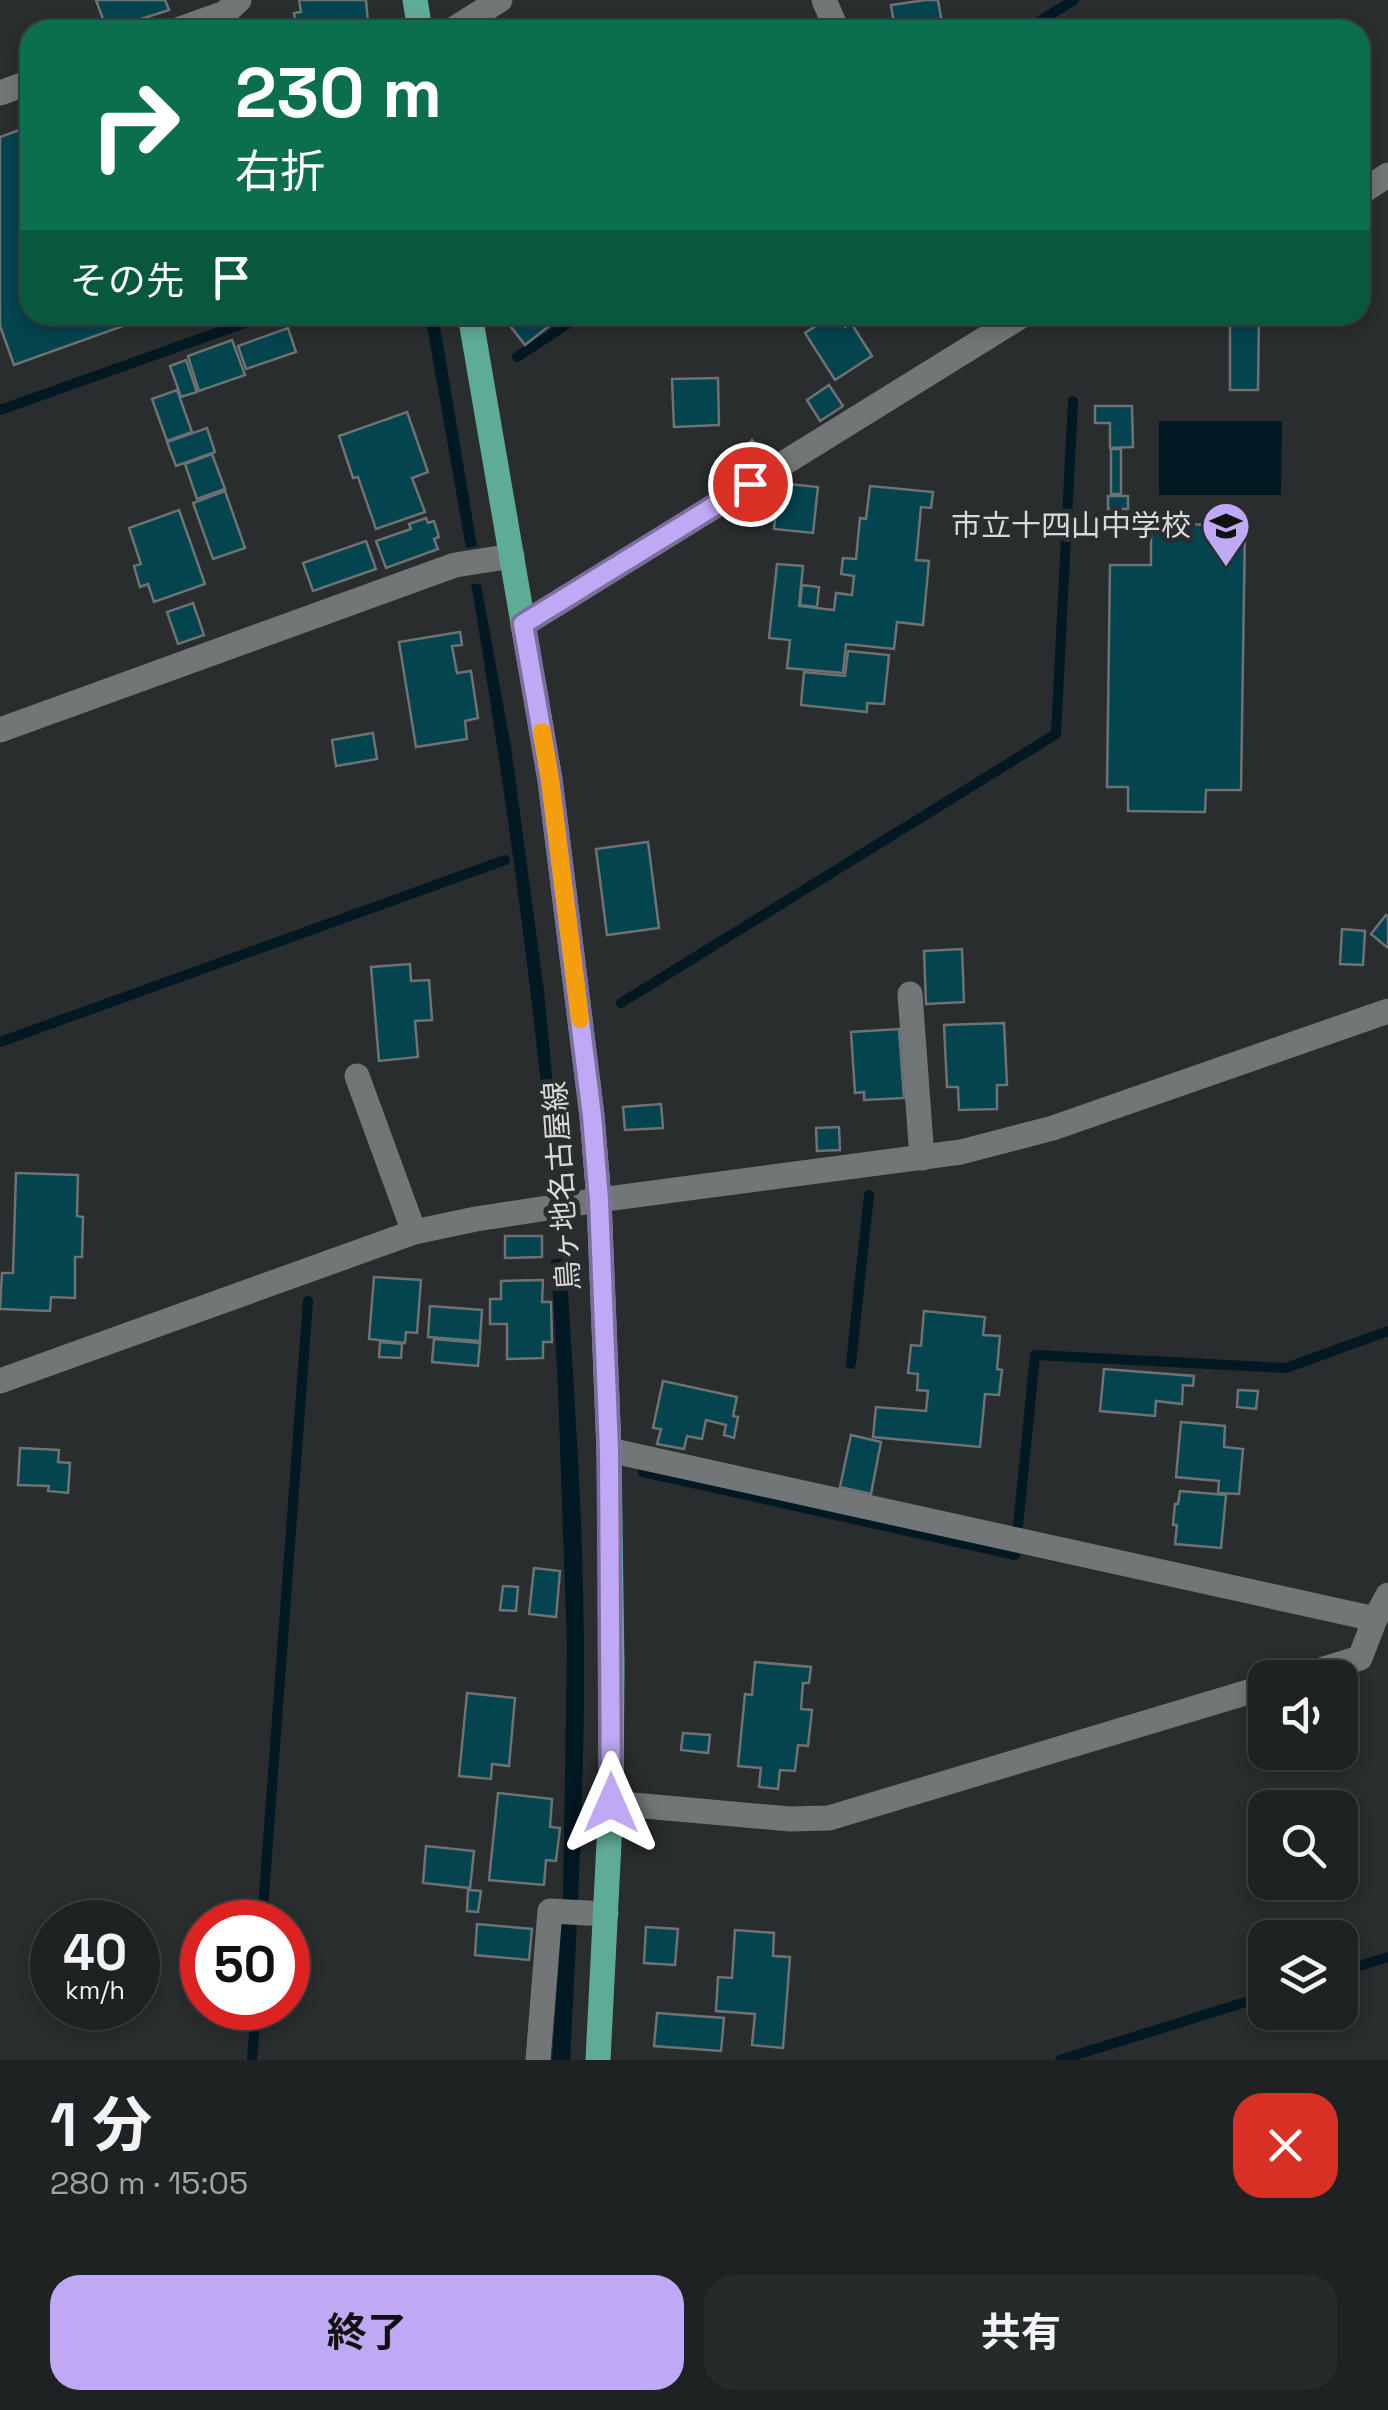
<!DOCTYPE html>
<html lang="ja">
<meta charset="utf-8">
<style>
:root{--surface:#1f2222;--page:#272a2a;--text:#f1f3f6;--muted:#a1a4a5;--line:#3c3f40;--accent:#bfa8f4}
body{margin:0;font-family:"Space Grotesk","Noto Sans JP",sans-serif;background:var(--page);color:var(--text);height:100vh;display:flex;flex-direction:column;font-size:38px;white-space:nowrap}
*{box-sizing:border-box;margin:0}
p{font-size:32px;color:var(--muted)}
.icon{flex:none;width:55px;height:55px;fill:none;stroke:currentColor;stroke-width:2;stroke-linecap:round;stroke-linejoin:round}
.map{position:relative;height:2060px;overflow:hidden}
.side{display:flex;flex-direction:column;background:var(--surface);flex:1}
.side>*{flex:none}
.guide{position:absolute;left:20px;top:20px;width:1350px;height:305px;border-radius:30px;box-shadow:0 5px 15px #0003,0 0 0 2px var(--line);background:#0b6e4f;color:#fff;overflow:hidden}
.buttons{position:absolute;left:1248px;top:1660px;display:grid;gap:20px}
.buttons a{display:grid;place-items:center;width:110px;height:110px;border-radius:20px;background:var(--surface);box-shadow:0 5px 15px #0003,0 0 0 2px var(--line);font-size:50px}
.speed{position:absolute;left:30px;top:1900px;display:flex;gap:20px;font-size:50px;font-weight:700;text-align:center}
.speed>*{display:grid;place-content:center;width:130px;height:130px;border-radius:50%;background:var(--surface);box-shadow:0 5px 15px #0003,0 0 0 2px var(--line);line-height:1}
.speed small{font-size:25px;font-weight:400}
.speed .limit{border:15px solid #d22;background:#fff;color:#111}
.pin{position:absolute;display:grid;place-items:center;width:85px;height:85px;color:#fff;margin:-42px;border:5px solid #fff;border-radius:50%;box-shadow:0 2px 10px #0007}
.me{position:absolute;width:110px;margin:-55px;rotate:0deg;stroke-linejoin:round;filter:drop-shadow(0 0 8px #0008)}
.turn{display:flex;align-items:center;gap:35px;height:210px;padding:0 50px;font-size:45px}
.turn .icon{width:130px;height:130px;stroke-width:2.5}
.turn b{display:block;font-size:70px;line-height:85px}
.then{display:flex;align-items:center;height:95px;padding:0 50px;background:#0003;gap:20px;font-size:38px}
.round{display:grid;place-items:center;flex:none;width:105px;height:105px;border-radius:30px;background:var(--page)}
.overview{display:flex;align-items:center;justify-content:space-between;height:170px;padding:0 50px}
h1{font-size:60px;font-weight:700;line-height:75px}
.button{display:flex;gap:20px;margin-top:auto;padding:20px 50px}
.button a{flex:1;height:115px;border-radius:30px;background:var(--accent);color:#111;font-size:40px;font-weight:700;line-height:115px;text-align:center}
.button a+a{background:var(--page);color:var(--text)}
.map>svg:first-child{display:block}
.water{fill:#021823}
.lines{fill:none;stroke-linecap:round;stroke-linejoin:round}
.stream{stroke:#021823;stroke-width:10}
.building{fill:#03444f;stroke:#6e7273;stroke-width:2.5}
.minor{stroke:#727676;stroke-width:25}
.major{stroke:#5fac96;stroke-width:25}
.route-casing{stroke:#7c6d9f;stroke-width:25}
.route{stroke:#bfa8f4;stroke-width:18}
.slow{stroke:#f59e0b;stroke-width:18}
.labels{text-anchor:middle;stroke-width:10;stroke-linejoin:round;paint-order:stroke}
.poi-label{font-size:30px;fill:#d8dada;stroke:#292d2d;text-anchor:end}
.street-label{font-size:30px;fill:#d8dada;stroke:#292d2d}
</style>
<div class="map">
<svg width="1388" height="2060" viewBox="0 0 1388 2060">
<rect width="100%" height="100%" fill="#292d2d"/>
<!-- water -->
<g class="water">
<polygon points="425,315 438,315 477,546 466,548"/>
<polygon points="1159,421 1282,421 1281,495 1159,495"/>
<path d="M471,583L481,585L511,747L544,991L559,1150L548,1151C529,961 503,772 471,583Z"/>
<path d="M566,1258C572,1369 581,1480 583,1591C587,1747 578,1904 570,2060H552L563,1899L567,1647L558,1388L551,1260Z"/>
</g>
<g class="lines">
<!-- stream -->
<g class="stream">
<polyline points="1025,30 1074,0"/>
<polyline points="517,357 581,315"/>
<polyline points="0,410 267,315"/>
<polyline points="621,1003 1056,734 1073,401"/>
<polyline points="0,1042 505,860"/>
<polyline points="851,1364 869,1195"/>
<polyline points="643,1472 1015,1555"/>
<polyline points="1018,1526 1035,1355 1286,1368 1388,1331"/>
<polyline points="262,1922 308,1301"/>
<polyline points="1340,1972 1388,1957"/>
<polyline points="252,2060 256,2008"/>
<polyline points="1060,2060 1265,1996"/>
</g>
</g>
<!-- building -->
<g class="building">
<polygon points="96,0 165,0 169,10 107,30"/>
<polygon points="299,0 366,0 368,23 358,24 359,30 296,30 294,13 301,12"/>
<polygon points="926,0 938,0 943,30 895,30 891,5"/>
<polygon points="30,126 30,315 135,315 137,321 14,365 0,326 0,137"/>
<polygon points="508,315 540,315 549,326 525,345 504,318"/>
<polygon points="833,315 837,315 845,327 851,323 872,356 835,380 805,333"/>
<polygon points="1230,315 1259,315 1258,390 1230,390"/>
<polygon points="288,328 296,352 246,369 238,346"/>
<polygon points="232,340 245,375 199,391 188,356"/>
<polygon points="186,360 197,392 181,397 170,366"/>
<polygon points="718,378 719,425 674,427 672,379"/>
<polygon points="829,385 843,406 820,421 807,400"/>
<polygon points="177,390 192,432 167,441 152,399"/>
<polygon points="1095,406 1132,406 1133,447 1110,448 1110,423 1095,423"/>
<polygon points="407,412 428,472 412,478 425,512 376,529 358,477 353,478 339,436"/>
<polygon points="207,428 215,452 176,466 167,442"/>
<polygon points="752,440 760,449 735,476 727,468"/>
<rect x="1111" y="449" width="10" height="45"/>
<polygon points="212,454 225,489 197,499 185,464"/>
<polygon points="789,484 818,487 813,533 774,529 778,491"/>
<polygon points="870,486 933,492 931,508 921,507 916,560 929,561 923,625 897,622 894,649 846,644 843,673 787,668 790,640 769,638 777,564 803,566 799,606 834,610 836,593 852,595 854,576 841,574 843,558 856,559 860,518 866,519"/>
<polygon points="225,491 245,548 213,559 193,503"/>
<rect x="1108" y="496" width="20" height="13"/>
<polygon points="179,510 205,584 154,602 148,584 140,587 134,566 141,564 129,528"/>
<polygon points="426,518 428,523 434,521 439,537 434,539 438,549 386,568 376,541 411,529 409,524"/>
<polygon points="1151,524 1245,525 1241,790 1206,790 1205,812 1128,811 1128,787 1107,787 1110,565 1151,565"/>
<polygon points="366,541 376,569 313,591 303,563"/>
<polygon points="802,585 819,587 817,607 800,605"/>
<polygon points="193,603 204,635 178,644 167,612"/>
<polygon points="460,632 462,645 452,646 457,673 471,671 478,718 465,721 467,739 416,747 399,642"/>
<polygon points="848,651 889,655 884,704 867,703 867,712 801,705 804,672 845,676"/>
<polygon points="373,733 377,759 336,766 332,740"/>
<polygon points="648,842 659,928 607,935 596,849"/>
<polygon points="1386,915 1388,917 1388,948 1371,934"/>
<polygon points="1342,929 1365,931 1363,965 1340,964"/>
<polygon points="962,949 964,1002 926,1004 924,951"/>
<polygon points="410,964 411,981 429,980 432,1020 415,1021 418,1057 379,1061 371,967"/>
<polygon points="1004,1023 1007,1085 997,1085 997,1109 959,1110 958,1087 947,1087 944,1025"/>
<polygon points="899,1029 904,1098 864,1100 864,1092 855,1093 851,1032"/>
<polygon points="661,1104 663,1128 625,1130 623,1107"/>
<polygon points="839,1127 840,1150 817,1151 816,1128"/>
<polygon points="16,1173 78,1175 77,1216 83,1217 82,1257 75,1257 75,1298 51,1297 50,1311 0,1309 2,1273 13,1273"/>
<polygon points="505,1236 542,1236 542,1257 505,1258"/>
<polygon points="374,1277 421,1280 417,1333 406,1332 405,1343 369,1339"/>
<polygon points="543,1280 542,1302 551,1302 552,1342 543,1342 543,1358 507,1359 507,1324 490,1324 490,1299 501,1299 501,1281"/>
<polygon points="430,1306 482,1310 480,1341 428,1337"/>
<polygon points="924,1311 985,1317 983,1335 1000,1336 997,1369 1002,1370 999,1395 985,1394 980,1447 873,1437 876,1407 926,1411 928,1391 917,1390 918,1374 908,1373 911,1345 921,1346"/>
<polygon points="434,1339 480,1343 478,1366 432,1362"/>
<polygon points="380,1342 402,1344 401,1358 379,1357"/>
<polygon points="1104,1369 1194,1376 1193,1386 1183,1385 1182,1404 1156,1401 1155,1416 1100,1411"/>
<polygon points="663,1381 737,1397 733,1416 738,1417 734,1438 724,1435 726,1425 706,1420 702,1439 687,1436 684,1449 657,1444 661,1429 653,1428"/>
<polygon points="1238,1390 1258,1391 1256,1409 1237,1407"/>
<polygon points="1181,1422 1225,1426 1224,1447 1243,1449 1239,1494 1218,1493 1219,1481 1176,1477"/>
<polygon points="851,1435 881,1442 871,1494 840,1487"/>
<polygon points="20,1448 59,1450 58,1462 70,1463 68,1493 48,1491 49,1486 18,1485"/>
<polygon points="1180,1491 1226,1495 1221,1548 1175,1544 1177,1525 1173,1525 1175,1504 1178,1504"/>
<polygon points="534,1568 560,1571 556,1617 529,1614"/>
<polygon points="503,1586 518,1587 516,1611 500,1610"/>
<polygon points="755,1662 811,1667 809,1683 803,1683 801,1709 812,1710 808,1746 798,1745 795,1771 780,1770 778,1789 759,1787 761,1768 738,1766 745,1694 752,1695"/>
<polygon points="467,1693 515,1698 509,1766 492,1764 491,1779 459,1776"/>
<polygon points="683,1733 710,1735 708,1753 681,1750"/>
<polygon points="498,1793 552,1799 550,1827 560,1828 556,1861 546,1860 544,1885 489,1880"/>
<polygon points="426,1846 474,1851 470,1888 423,1883"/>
<polygon points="468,1890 481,1891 478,1912 467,1911"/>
<polygon points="477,1924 532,1929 529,1960 475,1955"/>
<polygon points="646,1927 678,1929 675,1965 644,1963"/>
<polygon points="735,1930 774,1933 773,1956 790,1957 783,2048 752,2045 755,2014 716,2011 718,1977 732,1978"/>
<polygon points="657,2013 724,2018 721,2051 654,2046"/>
</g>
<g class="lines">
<!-- minor -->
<g class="minor">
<polyline points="824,0 834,23"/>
<polyline points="177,30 225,13 239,0"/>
<polyline points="452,30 500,0"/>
<polyline points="0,93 30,82"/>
<polyline points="1360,193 1388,175"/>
<polyline points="523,625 1023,315"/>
<polyline points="0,730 455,565 512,556"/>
<polyline points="910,994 922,1158"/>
<polyline points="357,1076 414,1232"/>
<polyline points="0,1381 414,1232 476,1219 599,1200 961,1152 1053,1128 1388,1011"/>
<polyline points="609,1450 1375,1619"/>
<polyline points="1295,1678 1360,1658 1375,1619 1388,1595"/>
<polyline points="611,1803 790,1819 829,1818 1265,1687"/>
<polyline points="538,2060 550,1911 606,1914"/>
</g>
<!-- major -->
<g class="major">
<polyline points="415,0 420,30"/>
<polyline points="470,315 550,780 592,1116 599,1200 609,1450 612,1666 611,1803 598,2060"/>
</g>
</g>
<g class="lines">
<!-- route casing -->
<g class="route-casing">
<polyline id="route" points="611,1803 609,1450 599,1200 592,1116 550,780 523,624 750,484"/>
</g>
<!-- route -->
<use href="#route" class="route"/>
<!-- slow -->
<polyline class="slow" points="542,732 550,780 580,1019"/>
</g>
<!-- icons -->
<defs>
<g id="school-pin" transform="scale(2.5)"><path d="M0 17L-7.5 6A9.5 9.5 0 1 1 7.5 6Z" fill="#bfa8f4" stroke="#292d2d"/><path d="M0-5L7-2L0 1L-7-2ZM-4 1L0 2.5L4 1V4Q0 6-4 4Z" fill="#111"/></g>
</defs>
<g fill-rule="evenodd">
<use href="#school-pin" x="1226" y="526"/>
</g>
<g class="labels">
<!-- poi labels -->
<g class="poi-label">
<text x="1191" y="536">市立十四山中学校</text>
</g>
<!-- street labels -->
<g class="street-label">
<text transform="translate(562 1186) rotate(-94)" y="10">鳥ヶ地名古屋線</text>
</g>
</g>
</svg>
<div class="buttons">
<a><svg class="icon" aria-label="sound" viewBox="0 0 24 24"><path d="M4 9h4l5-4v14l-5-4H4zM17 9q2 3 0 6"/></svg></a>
<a><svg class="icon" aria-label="search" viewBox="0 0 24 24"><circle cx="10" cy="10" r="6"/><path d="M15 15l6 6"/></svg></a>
<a><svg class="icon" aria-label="layers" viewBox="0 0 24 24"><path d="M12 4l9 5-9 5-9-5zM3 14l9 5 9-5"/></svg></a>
</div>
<div class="speed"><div>40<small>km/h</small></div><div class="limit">50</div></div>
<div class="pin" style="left:750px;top:484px;background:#d93025"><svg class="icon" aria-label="arrive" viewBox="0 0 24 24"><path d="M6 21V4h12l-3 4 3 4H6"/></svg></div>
<svg class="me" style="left:611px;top:1803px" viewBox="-20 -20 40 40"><path d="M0-17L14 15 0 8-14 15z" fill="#bfa8f4" stroke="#fff" stroke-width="4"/></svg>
<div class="guide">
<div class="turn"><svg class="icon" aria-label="right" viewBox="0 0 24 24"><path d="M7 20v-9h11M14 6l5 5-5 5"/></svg><div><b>230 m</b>右折</div></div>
<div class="then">その先<svg class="icon" aria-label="arrive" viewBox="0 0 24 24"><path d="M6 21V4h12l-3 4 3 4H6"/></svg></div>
</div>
</div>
<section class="side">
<div class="overview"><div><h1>1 分</h1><p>280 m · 15:05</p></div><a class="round" style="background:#d93025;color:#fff"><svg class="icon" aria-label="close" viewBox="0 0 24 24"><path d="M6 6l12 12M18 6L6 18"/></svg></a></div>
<div class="button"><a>終了</a><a>共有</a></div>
</section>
